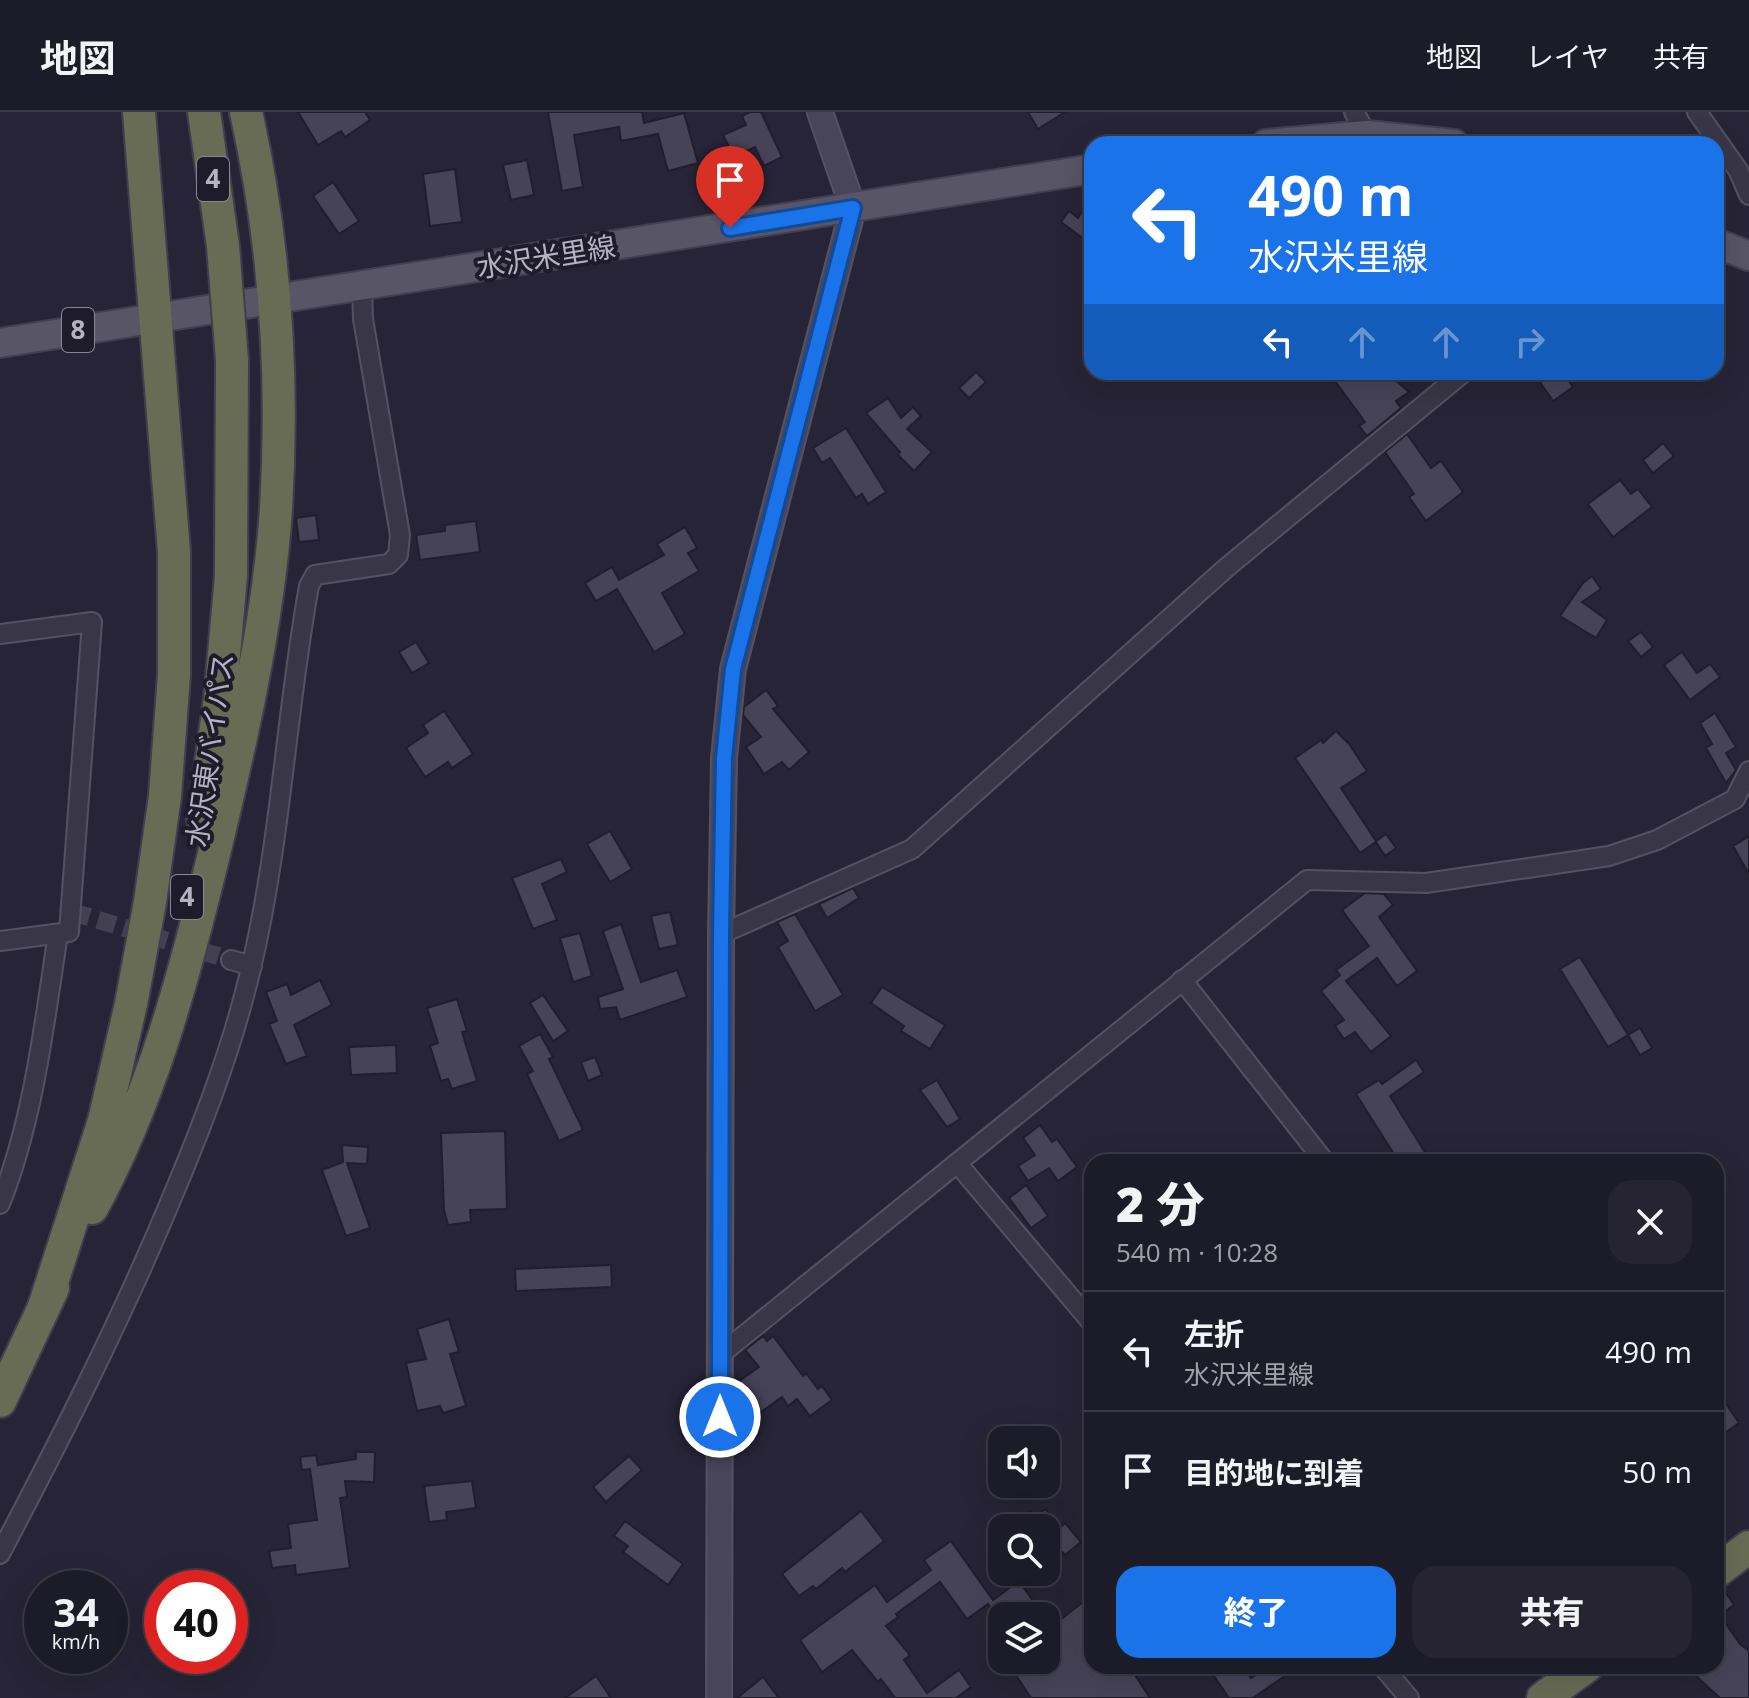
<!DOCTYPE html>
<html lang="ja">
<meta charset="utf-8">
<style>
:root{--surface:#1c1b28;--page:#252430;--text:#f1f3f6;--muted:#a0a1a8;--line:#3a3945;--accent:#1a73e8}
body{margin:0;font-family:"Open Sans","Noto Sans JP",sans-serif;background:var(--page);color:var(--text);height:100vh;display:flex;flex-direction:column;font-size:30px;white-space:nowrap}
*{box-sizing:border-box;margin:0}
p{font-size:26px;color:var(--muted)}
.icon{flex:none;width:44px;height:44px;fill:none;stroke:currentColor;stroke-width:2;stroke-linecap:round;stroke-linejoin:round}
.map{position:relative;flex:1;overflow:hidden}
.drawer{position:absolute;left:1084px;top:1042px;width:640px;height:520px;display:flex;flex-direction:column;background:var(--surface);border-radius:24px;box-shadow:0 8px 32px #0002,0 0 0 2px var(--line)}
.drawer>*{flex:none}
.banner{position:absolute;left:1084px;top:24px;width:640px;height:244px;border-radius:24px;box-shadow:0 8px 32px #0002,0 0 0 2px var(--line);background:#1a73e8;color:#fff;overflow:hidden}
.fabs{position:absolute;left:988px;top:1314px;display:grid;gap:16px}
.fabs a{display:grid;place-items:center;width:72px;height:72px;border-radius:16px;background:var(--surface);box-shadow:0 8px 32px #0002,0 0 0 2px var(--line);font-size:40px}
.speed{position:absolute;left:24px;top:1458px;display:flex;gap:16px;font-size:40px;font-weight:700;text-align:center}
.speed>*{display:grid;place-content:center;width:104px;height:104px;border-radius:50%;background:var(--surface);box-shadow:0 8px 32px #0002,0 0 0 2px var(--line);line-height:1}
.speed small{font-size:20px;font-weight:400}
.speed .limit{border:12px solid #d22;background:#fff;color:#111}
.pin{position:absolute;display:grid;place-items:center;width:68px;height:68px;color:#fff;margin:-82px -34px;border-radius:50% 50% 50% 0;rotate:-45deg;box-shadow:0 0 8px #0007}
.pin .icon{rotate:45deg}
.me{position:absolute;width:88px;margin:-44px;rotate:0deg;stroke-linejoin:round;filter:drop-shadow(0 0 6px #0008)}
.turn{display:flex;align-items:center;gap:28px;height:168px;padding:0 32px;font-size:36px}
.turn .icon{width:104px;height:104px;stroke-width:2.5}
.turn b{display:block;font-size:56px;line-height:68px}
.lanes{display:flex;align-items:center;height:76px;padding:0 32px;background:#0003;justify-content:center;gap:40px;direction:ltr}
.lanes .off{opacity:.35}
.round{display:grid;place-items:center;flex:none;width:84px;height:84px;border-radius:24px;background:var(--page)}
.headline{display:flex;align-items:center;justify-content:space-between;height:136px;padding:0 32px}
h1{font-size:48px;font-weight:800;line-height:60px}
.action{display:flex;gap:16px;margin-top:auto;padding:16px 32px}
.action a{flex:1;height:92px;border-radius:24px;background:var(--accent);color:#fff;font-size:32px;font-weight:800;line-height:92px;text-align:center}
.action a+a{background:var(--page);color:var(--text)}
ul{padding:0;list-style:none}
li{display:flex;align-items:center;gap:24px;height:120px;padding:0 32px;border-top:2px solid var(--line)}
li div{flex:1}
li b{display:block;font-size:30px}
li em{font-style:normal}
header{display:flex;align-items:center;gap:48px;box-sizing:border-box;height:112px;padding:0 40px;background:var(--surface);border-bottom:2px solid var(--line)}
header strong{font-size:38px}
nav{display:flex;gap:44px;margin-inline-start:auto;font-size:28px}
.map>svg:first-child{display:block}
.building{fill:#464357;stroke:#201e2d;stroke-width:2}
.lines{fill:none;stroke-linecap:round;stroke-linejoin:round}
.street-tunnel{stroke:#434052;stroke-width:18;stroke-dasharray:18 9;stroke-linecap:butt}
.street-casing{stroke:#545261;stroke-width:22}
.secondary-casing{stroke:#545261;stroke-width:28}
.primary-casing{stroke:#424050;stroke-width:32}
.highway-casing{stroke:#413f4e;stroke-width:36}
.street{stroke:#393747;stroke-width:18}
.secondary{stroke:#494559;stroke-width:24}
.primary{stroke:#575566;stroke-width:28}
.highway{stroke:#686c55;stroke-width:32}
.highway-bridge-casing{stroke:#413f4e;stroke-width:36;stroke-linecap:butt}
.highway-bridge{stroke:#686c55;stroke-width:32}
.route-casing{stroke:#114b97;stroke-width:20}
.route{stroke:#1a73e8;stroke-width:14}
.labels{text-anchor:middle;stroke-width:8;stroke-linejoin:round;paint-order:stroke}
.shield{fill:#1e1c2b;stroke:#888595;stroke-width:2}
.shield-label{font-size:26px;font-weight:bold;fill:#b5b2c3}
.street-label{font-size:28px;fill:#b5b2c3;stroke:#1e1c2b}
</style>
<header>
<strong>地図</strong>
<nav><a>地図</a><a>レイヤ</a><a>共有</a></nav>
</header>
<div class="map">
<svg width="1749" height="1586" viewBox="0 0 1749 1586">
<rect width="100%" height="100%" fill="#262436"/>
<!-- building -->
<g class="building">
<polygon points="298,0 365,0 370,8 345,25 341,19 318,33"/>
<polygon points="548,0 642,0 644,11 684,1 698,51 668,59 658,22 621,29 619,15 574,23 583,75 562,79"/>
<polygon points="750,0 761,0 782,45 764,54 755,35 734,45 723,23 746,13 742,4"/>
<polygon points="1028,0 1065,0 1038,17"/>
<polygon points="527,48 534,83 511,88 503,53"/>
<polygon points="455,57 462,110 430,114 423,62"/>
<polygon points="333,70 359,109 339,122 313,84"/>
<polygon points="1084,97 1092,103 1092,133 1061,110 1069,99 1078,106"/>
<polygon points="976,260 986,270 969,286 959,276"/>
<polygon points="1347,260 1386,260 1409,280 1396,289 1401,296 1367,324 1359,314 1365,310 1335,269"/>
<polygon points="1533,260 1562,260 1573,275 1553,289"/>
<polygon points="888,286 901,306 913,295 921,304 907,317 932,340 914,359 898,343 900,340 866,301"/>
<polygon points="846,316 886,380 868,392 862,382 856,386 830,346 822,351 813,336"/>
<polygon points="1407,322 1431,356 1441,349 1463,380 1426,409 1409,385 1414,382 1385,340"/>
<polygon points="1663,331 1674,344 1653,361 1643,348"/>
<polygon points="1620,368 1631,382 1638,377 1652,395 1613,425 1588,392"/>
<polygon points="316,403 319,428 299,430 296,406"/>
<polygon points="476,409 480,440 420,448 416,423 445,419 445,413"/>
<polygon points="685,415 697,436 688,441 699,459 662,481 685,522 654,540 617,477 596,489 585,471 612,455 619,468 664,443 657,432"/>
<polygon points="1592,464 1601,477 1582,490 1607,508 1596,526 1560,504 1583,471"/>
<polygon points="1641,520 1653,535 1641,545 1628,529"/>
<polygon points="416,530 429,551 412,561 399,540"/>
<polygon points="1682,540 1697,561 1710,552 1720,565 1690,588 1664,553"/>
<polygon points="766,578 778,594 773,597 809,640 789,658 782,650 764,662 746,635 761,625 743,603 744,595"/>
<polygon points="444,599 473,642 452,656 448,650 425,665 406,636 428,621 423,613"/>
<polygon points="1715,601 1736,635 1726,641 1736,658 1726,671 1706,636 1712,632 1700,611"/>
<polygon points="1336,619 1349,632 1367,659 1341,676 1376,729 1386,722 1396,736 1385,744 1376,730 1360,741 1295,646 1321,628 1323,631"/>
<polygon points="610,719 632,757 610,770 587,732"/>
<polygon points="1749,724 1749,762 1733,734"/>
<polygon points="561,747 567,760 542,772 557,808 533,817 512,766"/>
<polygon points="853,776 859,786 827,806 819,792"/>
<polygon points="1365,781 1384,782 1393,793 1379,805 1417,859 1397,874 1377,846 1346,869 1391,924 1371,940 1355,920 1344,927 1335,914 1344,908 1321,879 1340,863 1336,858 1369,834 1342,798"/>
<polygon points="670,800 678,833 659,837 651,804"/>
<polygon points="795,802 843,883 815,899 778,835 788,829 777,810"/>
<polygon points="621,812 641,870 677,858 687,885 620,908 616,895 600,897 598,885 623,877 603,819"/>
<polygon points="580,821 592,864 573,870 560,826"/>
<polygon points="1580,845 1628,923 1608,935 1560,857"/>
<polygon points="320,868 332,893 294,913 307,944 286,952 269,912 277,909 266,880 287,872 291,883"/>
<polygon points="882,875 945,913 930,937 901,919 904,914 871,891"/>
<polygon points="543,883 568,919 553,929 530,891"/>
<polygon points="457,887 467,919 462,920 477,969 452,977 448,967 441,969 430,934 438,931 427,896"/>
<polygon points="1640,916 1652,936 1640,943 1628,923"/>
<polygon points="540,922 553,945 549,947 583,1018 559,1029 527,962 533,959 519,934"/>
<polygon points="396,933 397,961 351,963 349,935"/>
<polygon points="595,945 602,963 588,969 581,950"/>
<polygon points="1416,948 1424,960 1390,984 1431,1050 1399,1050 1356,982 1379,968 1382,972"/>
<polygon points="937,968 960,1007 947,1015 920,978"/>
<polygon points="1040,1013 1052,1030 1057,1027 1077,1055 1058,1069 1049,1056 1028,1069 1018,1054 1035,1043 1023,1026"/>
<polygon points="505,1019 507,1097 470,1098 471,1110 448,1113 444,1098 441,1021"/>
<polygon points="342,1033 368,1035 367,1052 347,1051 370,1116 346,1124 322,1058 343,1050"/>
<polygon points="1026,1073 1048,1104 1031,1116 1009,1086"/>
<polygon points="611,1153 612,1175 516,1179 515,1157"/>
<polygon points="449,1207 459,1240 450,1242 466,1294 443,1301 440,1294 417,1299 406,1251 426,1247 417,1217"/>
<polygon points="763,1224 767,1229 773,1224 803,1264 806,1261 818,1277 822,1274 832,1288 810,1304 797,1287 788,1294 782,1285 753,1306 735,1280 735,1272 759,1255 745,1238"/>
<polygon points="1716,1277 1739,1311 1716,1327"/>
<polygon points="356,1340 375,1340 374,1370 345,1369 347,1385 340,1386 350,1456 296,1463 295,1453 272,1456 269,1439 291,1436 288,1412 317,1408 310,1357 302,1358 300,1345 316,1343 318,1353 356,1347"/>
<polygon points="629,1344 642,1358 606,1390 593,1375"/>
<polygon points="472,1369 476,1396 446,1400 447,1408 429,1410 424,1374"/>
<polygon points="1045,1397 1061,1415 1065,1411 1081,1430 1065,1443 1056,1433 1046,1442 1046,1416 1010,1416 1030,1399 1035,1405"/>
<polygon points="861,1399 884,1429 845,1460 842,1456 816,1477 813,1474 799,1484 782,1462"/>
<polygon points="625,1409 683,1452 668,1473 623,1440 628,1434 614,1424"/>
<polygon points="951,1429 993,1488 1015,1472 1021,1472 1033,1489 1025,1495 1032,1504 997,1504 988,1492 967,1507 940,1470 896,1502 898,1505 886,1514 910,1543 904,1548 927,1581 959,1558 971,1575 956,1586 895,1586 881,1567 878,1570 852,1538 822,1560 800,1528 875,1473 887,1490 931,1458 924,1448"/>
<polygon points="1724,1478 1734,1493 1720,1503 1740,1532 1749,1539 1749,1586 1720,1586 1694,1562 1702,1554 1716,1554 1716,1484"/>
<polygon points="1092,1483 1092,1554 1129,1554 1150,1586 1031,1586 1006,1548 1046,1548 1046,1519"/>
<polygon points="1207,1554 1243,1554 1251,1566 1269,1554 1299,1554 1253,1586 1229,1586"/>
<polygon points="596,1564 611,1586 565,1586"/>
<polygon points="763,1565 779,1586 737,1586"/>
</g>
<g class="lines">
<!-- street-tunnel -->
<polyline class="street-tunnel" points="72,800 231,848"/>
<!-- street casing -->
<g class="street-casing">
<g id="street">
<polyline points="1354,0 1367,23"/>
<polyline points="1697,0 1738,58 1749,83"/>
<polyline points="0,522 92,510 69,820 0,829"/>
<polyline points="721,822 912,737 1226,456 1464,260"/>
<polyline points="231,848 252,854"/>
<polyline points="1182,868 1325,1050"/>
<polyline points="957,1051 1092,1211"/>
<path d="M0,1092C34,1006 44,913 58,822"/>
<polyline points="721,1242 1307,768 1426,771 1609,744 1657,728 1735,687 1749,659"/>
<path d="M0,1442C60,1328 118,1214 168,1095C201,1017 232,938 251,856C281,730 286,600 309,474L315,463L389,452L398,443L400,423L363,207L362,175"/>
<polyline points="1382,1554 1409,1586"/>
</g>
</g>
<!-- secondary casing -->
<g class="secondary-casing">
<polyline id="secondary" points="719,1586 721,822 724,646 733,557 853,96 820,0"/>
</g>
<!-- primary casing -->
<g class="primary-casing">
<g id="primary">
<polyline points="1266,32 1367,23 1454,32"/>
<polyline points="1716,131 1749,144"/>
<polyline points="0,231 1092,57"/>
</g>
</g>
<!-- highway casing -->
<g class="highway-casing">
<g id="highway">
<polyline points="204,0 223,134"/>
<polyline points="203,707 220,587 231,464 232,248"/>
<path d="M92,1096C150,989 182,872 211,754C239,639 268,515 276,397C284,263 275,130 246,0"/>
<polyline points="44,1195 104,1009 131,892 150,790 165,684 174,563 174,440 139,0"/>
<polyline points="0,1289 53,1176"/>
<polyline points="1716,1460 1749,1435"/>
<polyline points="1543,1586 1587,1554"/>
</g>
</g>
<!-- street -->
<use href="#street" class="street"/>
<!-- secondary -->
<use href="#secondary" class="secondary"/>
<!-- primary -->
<use href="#primary" class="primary"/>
<!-- highway -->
<use href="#highway" class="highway"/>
<!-- highway-bridge casing -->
<g class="highway-bridge-casing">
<polyline id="highway-bridge" points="223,134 232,248"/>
</g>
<!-- highway-bridge -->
<use href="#highway-bridge" class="highway-bridge"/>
</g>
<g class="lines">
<!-- route casing -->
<g class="route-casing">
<polyline id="route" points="720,1305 721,822 724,646 733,557 853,96 730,116"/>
</g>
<!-- route -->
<use href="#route" class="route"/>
</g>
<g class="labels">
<!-- shield labels -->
<g class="shield">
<rect x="197" y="45" width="32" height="44" rx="6"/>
<rect x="62" y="196" width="32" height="44" rx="6"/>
<rect x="171" y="763" width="32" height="44" rx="6"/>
</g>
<g class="shield-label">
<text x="213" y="76">4</text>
<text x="78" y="227">8</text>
<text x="187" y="794">4</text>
</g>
<!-- street labels -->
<g class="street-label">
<text transform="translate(546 145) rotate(-9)" y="10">水沢米里線</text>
<text transform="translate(210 638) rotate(-82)" y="10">水沢東バイパス</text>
</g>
</g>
</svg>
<div class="fabs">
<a><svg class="icon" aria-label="sound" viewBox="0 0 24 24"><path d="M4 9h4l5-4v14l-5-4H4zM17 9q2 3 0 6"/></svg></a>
<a><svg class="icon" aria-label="search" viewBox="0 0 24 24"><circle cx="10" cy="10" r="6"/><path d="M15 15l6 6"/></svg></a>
<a><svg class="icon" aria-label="layers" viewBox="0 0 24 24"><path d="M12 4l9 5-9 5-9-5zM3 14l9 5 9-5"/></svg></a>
</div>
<div class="speed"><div>34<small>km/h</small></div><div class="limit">40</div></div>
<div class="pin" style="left:730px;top:116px;background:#d93025"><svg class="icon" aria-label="arrive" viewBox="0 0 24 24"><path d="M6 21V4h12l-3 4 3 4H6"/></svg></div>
<svg class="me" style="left:720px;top:1305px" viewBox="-20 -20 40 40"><circle r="17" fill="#1a73e8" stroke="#fff" stroke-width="3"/><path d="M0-11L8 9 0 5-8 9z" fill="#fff"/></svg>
<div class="banner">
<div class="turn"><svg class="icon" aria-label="left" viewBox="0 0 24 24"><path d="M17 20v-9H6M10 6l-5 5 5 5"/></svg><div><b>490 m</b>水沢米里線</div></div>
<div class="lanes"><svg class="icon" aria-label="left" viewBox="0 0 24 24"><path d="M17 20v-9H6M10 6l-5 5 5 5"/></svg><svg class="icon off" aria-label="ahead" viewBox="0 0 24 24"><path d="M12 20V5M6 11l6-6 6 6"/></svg><svg class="icon off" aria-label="ahead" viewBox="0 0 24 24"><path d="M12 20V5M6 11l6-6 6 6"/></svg><svg class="icon off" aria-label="right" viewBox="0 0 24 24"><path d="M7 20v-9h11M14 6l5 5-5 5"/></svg></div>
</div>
<section class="drawer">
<div class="headline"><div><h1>2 分</h1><p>540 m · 10:28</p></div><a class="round"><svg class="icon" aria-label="close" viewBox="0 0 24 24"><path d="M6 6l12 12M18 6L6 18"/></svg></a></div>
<ul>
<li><svg class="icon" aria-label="left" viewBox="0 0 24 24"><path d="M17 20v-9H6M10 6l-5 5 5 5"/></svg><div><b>左折</b><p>水沢米里線</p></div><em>490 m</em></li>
<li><svg class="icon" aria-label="arrive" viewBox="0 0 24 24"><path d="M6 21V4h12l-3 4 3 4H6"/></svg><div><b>目的地に到着</b></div><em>50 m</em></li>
</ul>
<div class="action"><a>終了</a><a>共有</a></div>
</section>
</div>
